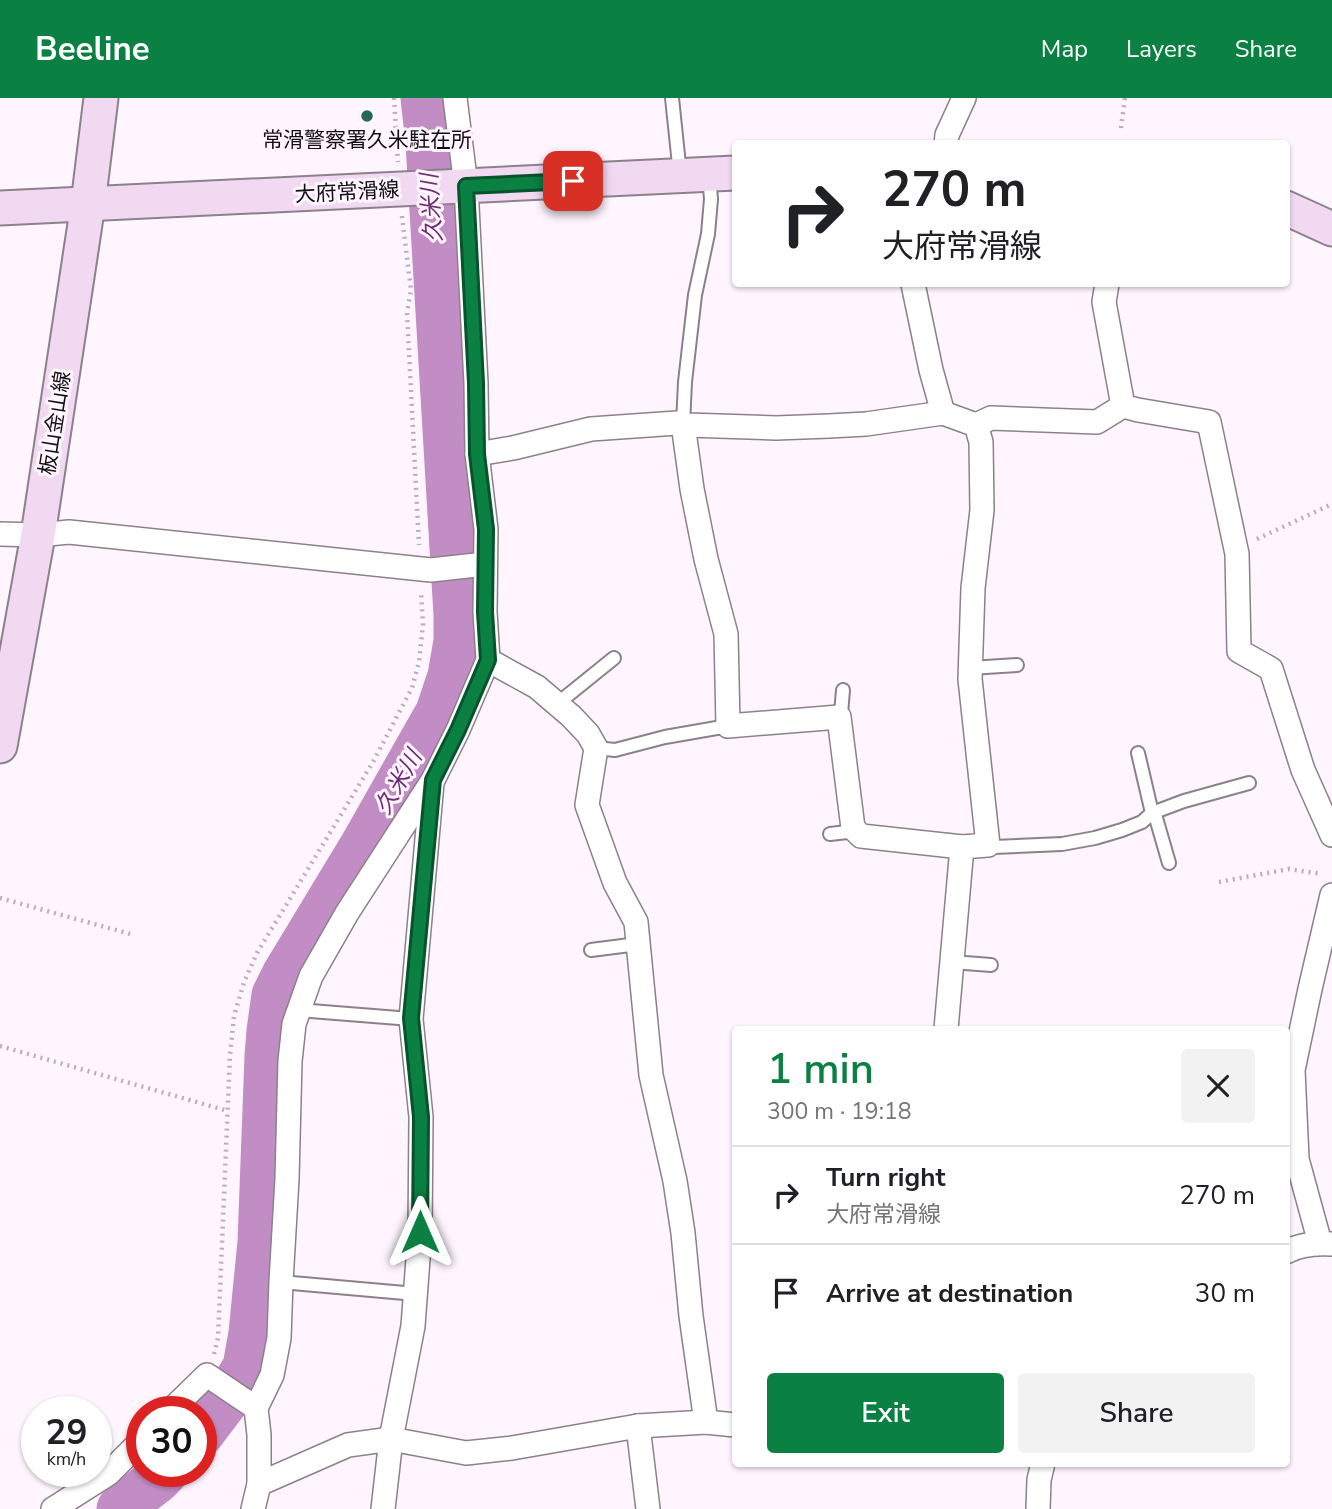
<!DOCTYPE html>
<meta charset="utf-8">
<style>
:root{--surface:#fff;--page:#f2f2f2;--text:#202124;--muted:#757577;--line:#e0e0e0;--accent:#0b8043}
body{margin:0;font-family:"Nunito Sans","Noto Sans JP",sans-serif;background:var(--page);color:var(--text);height:100vh;display:flex;flex-direction:column;font-size:26px;white-space:nowrap}
*{box-sizing:border-box;margin:0}
p{font-size:23px;color:var(--muted)}
.icon{flex:none;width:38px;height:38px;fill:none;stroke:currentColor;stroke-width:2;stroke-linecap:round;stroke-linejoin:round}
.map{position:relative;flex:1;overflow:hidden}
.panel{position:absolute;left:732px;top:928px;width:558px;height:441px;display:flex;flex-direction:column;background:var(--surface);border-radius:7px;box-shadow:0 2px 5px #0004}
.panel>*{flex:none}
.top-card{position:absolute;left:732px;top:42px;width:558px;height:147px;border-radius:7px;box-shadow:0 2px 5px #0004;background:#fff;color:var(--text);overflow:hidden}
.speed{position:absolute;left:21px;top:1298px;display:flex;gap:14px;font-size:35px;font-weight:700;text-align:center}
.speed>*{display:grid;place-content:center;width:91px;height:91px;border-radius:50%;background:var(--surface);box-shadow:0 2px 5px #0004;line-height:1}
.speed small{font-size:18px;font-weight:400}
.speed .limit{border:10px solid #d22;background:#fff;color:#111}
.pin{position:absolute;display:grid;place-items:center;width:60px;height:60px;color:#fff;margin:-30px;border-radius:14px;box-shadow:0 4px 10px #0006}
.me{position:absolute;width:77px;margin:-38px;rotate:0deg;stroke-linejoin:round;filter:drop-shadow(0 0 5px #0008)}
.turn{display:flex;align-items:center;gap:24px;height:147px;padding:0 35px;font-size:32px}
.turn .icon{width:91px;height:91px;stroke-width:2.5}
.turn b{display:block;font-size:49px;line-height:60px}
.round{display:grid;place-items:center;flex:none;width:74px;height:74px;border-radius:7px;background:var(--page)}
.overview{display:flex;align-items:center;justify-content:space-between;height:119px;padding:0 35px}
h1{font-size:42px;font-weight:600;line-height:52px;color:var(--accent)}
.button{display:flex;gap:14px;margin-top:auto;padding:14px 35px}
.button a{flex:1;height:80px;border-radius:7px;background:var(--accent);color:#fff;font-size:28px;font-weight:600;line-height:80px;text-align:center}
.button a+a{background:var(--page);color:var(--text)}
ul{padding:0;list-style:none}
li{display:flex;align-items:center;gap:21px;height:98px;padding:0 35px;border-top:2px solid var(--line)}
li div{flex:1}
li b{display:block;font-size:26px}
li em{font-style:normal}
header{display:flex;align-items:center;gap:42px;box-sizing:border-box;height:98px;padding:0 35px;background:var(--accent);color:#fff}
header strong{font-size:33px}
nav{display:flex;gap:38px;margin-inline-start:auto;font-size:24px}
.map>svg:first-child{display:block}
.lines{fill:none;stroke-linecap:round;stroke-linejoin:round}
.river{stroke:#c28dc4;stroke-width:47}
.lane-casing{stroke:#8b818b;stroke-width:16}
.street-casing{stroke:#8b818b;stroke-width:26}
.secondary-casing{stroke:#8b818b;stroke-width:37}
.path{stroke:#b7b0b7;stroke-width:4.5;stroke-dasharray:2 5;stroke-linecap:butt}
.lane{stroke:#fff;stroke-width:12}
.street{stroke:#fff;stroke-width:23}
.secondary{stroke:#f1d9f2;stroke-width:33}
.route-casing{stroke:#07532c;stroke-width:18}
.route{stroke:#0b8043;stroke-width:12}
.poi-dot{fill:#256859;stroke:#fef5fe;stroke-width:2.5}
.labels{text-anchor:middle;stroke-width:6;stroke-linejoin:round;paint-order:stroke}
.poi-label{font-size:21px;fill:#120e12;stroke:#fef5fe}
.street-label{font-size:21px;fill:#120e12;stroke:#fef5fe}
.water-label{font-size:23px;font-style:italic;fill:#6e2e72;stroke:#fef5fe}
</style>
<header>
<strong>Beeline</strong>
<nav><a>Map</a><a>Layers</a><a>Share</a></nav>
</header>
<div class="map">
<svg width="1332" height="1411" viewBox="0 0 1332 1411">
<rect width="100%" height="100%" fill="#fef5fe"/>
<g class="lines">
<!-- river -->
<g class="river">
<polyline points="201,1335 226,1302 246,1269 252,1235 261,1144 268,958 270,933 275,897 285,877 363,748 439,614 451,578 457,543 457,517 429,45 424,0"/>
<polyline points="120,1411 158,1381 165,1374"/>
</g>
<!-- lane casing -->
<g class="lane-casing">
<g id="lane">
<polyline points="672,0 680,76"/>
<polyline points="683,326 685,284 695,197 708,136 711,101 709,77"/>
<polyline points="970,570 1017,567"/>
<polyline points="557,606 614,560"/>
<polyline points="839,619 841,616 843,592"/>
<polyline points="596,650 615,652 665,639 728,628"/>
<polyline points="1138,655 1152,715 1156,720 1169,765"/>
<polyline points="830,736 856,733"/>
<polyline points="988,747 994,749 1062,746 1095,740 1122,732 1142,724 1152,715 1184,703 1249,685"/>
<polyline points="591,852 638,846"/>
<polyline points="952,864 991,867"/>
<polyline points="298,912 411,921"/>
<polyline points="281,1184 416,1196"/>
</g>
</g>
<!-- street casing -->
<g class="street-casing">
<g id="street">
<polyline points="946,46 947,37 964,0"/>
<polyline points="913,186 931,272 943,315"/>
<polyline points="1107,186 1104,204 1123,308 1138,312 1209,324 1237,456 1239,553 1271,571 1303,672 1332,737"/>
<polyline points="683,326 692,391 706,461 726,536 728,628 839,619 853,730 861,738 962,749"/>
<polyline points="976,327 991,320 1097,324 1123,308"/>
<polyline points="477,356 513,350 591,331 677,325 688,327 776,330 829,328 866,326 943,315 976,327 981,344 982,412 973,490 970,581 988,747 962,749 946,931"/>
<polyline points="0,436 38,437 69,434 431,472 485,466"/>
<polyline points="488,562 537,589 571,618 588,636 596,650 587,707 615,785 636,824 651,977 675,1083 683,1135 691,1218 706,1324"/>
<polyline points="1320,1145 1297,1061 1293,972 1310,891 1332,797"/>
<path d="M1286,1154C1300,1146 1316,1145 1332,1146"/>
<polyline points="169,1314 207,1277 256,1310"/>
<polyline points="638,1328 648,1411"/>
<polyline points="259,1386 348,1347 391,1341 466,1355 512,1350 638,1328 706,1324 735,1327"/>
<polyline points="53,1411 108,1376 142,1342"/>
<polyline points="253,1411 259,1386 259,1337 256,1310 272,1277 279,1240 281,1184 287,1081 290,963 294,926 311,878 347,815 433,682 458,632 488,562 485,514 486,431 477,356 476,285 466,88 455,0"/>
<polyline points="383,1411 391,1341 413,1228 420,1134 421,1019 411,921 432,685"/>
<polyline points="1038,1411 1039,1382 1043,1365"/>
</g>
</g>
<!-- secondary casing -->
<g class="secondary-casing">
<g id="secondary">
<polyline points="0,110 735,75"/>
<polyline points="1286,110 1332,131"/>
<polyline points="0,648 38,437 88,106 101,0"/>
</g>
</g>
<!-- path -->
<g class="path">
<polyline points="394,0 398,64"/>
<polyline points="1121,30 1125,0"/>
<polyline points="402,118 411,192 407,215 419,447"/>
<polyline points="1257,441 1332,406"/>
<polyline points="1219,784 1289,771 1322,776"/>
<polyline points="0,800 134,837"/>
<polyline points="0,948 228,1013"/>
<polyline points="214,1256 218,1240 230,957 234,918 244,884 257,855 373,664 412,590 419,564 423,526 421,494"/>
</g>
<!-- lane -->
<use href="#lane" class="lane"/>
<!-- street -->
<use href="#street" class="street"/>
<!-- secondary -->
<use href="#secondary" class="secondary"/>
</g>
<g class="lines">
<!-- route casing -->
<g class="route-casing">
<polyline id="route" points="420,1134 421,1019 411,920 433,682 458,632 488,562 485,514 486,431 477,356 476,285 466,88 573,83"/>
</g>
<!-- route -->
<use href="#route" class="route"/>
</g>
<!-- markers -->
<circle class="poi-dot" cx="367" cy="18" r="7"/>
<g class="labels">
<!-- poi labels -->
<g class="poi-label">
<text x="367" y="49">常滑警察署久米駐在所</text>
</g>
<!-- street labels -->
<g class="street-label">
<text transform="translate(347 94) rotate(-3)" y="7">大府常滑線</text>
<text transform="translate(55 325) rotate(-81)" y="7">板山金山線</text>
</g>
<!-- water labels -->
<g class="water-label">
<text transform="translate(431 110) rotate(-94)" y="8">久米川</text>
<text transform="translate(398 684) rotate(-60)" y="8">久米川</text>
</g>
</g>
</svg>
<div class="speed"><div>29<small>km/h</small></div><div class="limit">30</div></div>
<div class="pin" style="left:573px;top:83px;background:#d93025"><svg class="icon" aria-label="arrive" viewBox="0 0 24 24"><path d="M6 21V4h12l-3 4 3 4H6"/></svg></div>
<svg class="me" style="left:420px;top:1134px" viewBox="-20 -20 40 40"><path d="M0-17L14 15 0 8-14 15z" fill="#0b8043" stroke="#fff" stroke-width="4"/></svg>
<div class="top-card">
<div class="turn"><svg class="icon" aria-label="right" viewBox="0 0 24 24"><path d="M7 20v-9h11M14 6l5 5-5 5"/></svg><div><b>270 m</b>大府常滑線</div></div>
</div>
<section class="panel">
<div class="overview"><div><h1>1 min</h1><p>300 m · 19:18</p></div><a class="round"><svg class="icon" aria-label="close" viewBox="0 0 24 24"><path d="M6 6l12 12M18 6L6 18"/></svg></a></div>
<ul>
<li><svg class="icon" aria-label="right" viewBox="0 0 24 24"><path d="M7 20v-9h11M14 6l5 5-5 5"/></svg><div><b>Turn right</b><p>大府常滑線</p></div><em>270 m</em></li>
<li><svg class="icon" aria-label="arrive" viewBox="0 0 24 24"><path d="M6 21V4h12l-3 4 3 4H6"/></svg><div><b>Arrive at destination</b></div><em>30 m</em></li>
</ul>
<div class="button"><a>Exit</a><a>Share</a></div>
</section>
</div>
